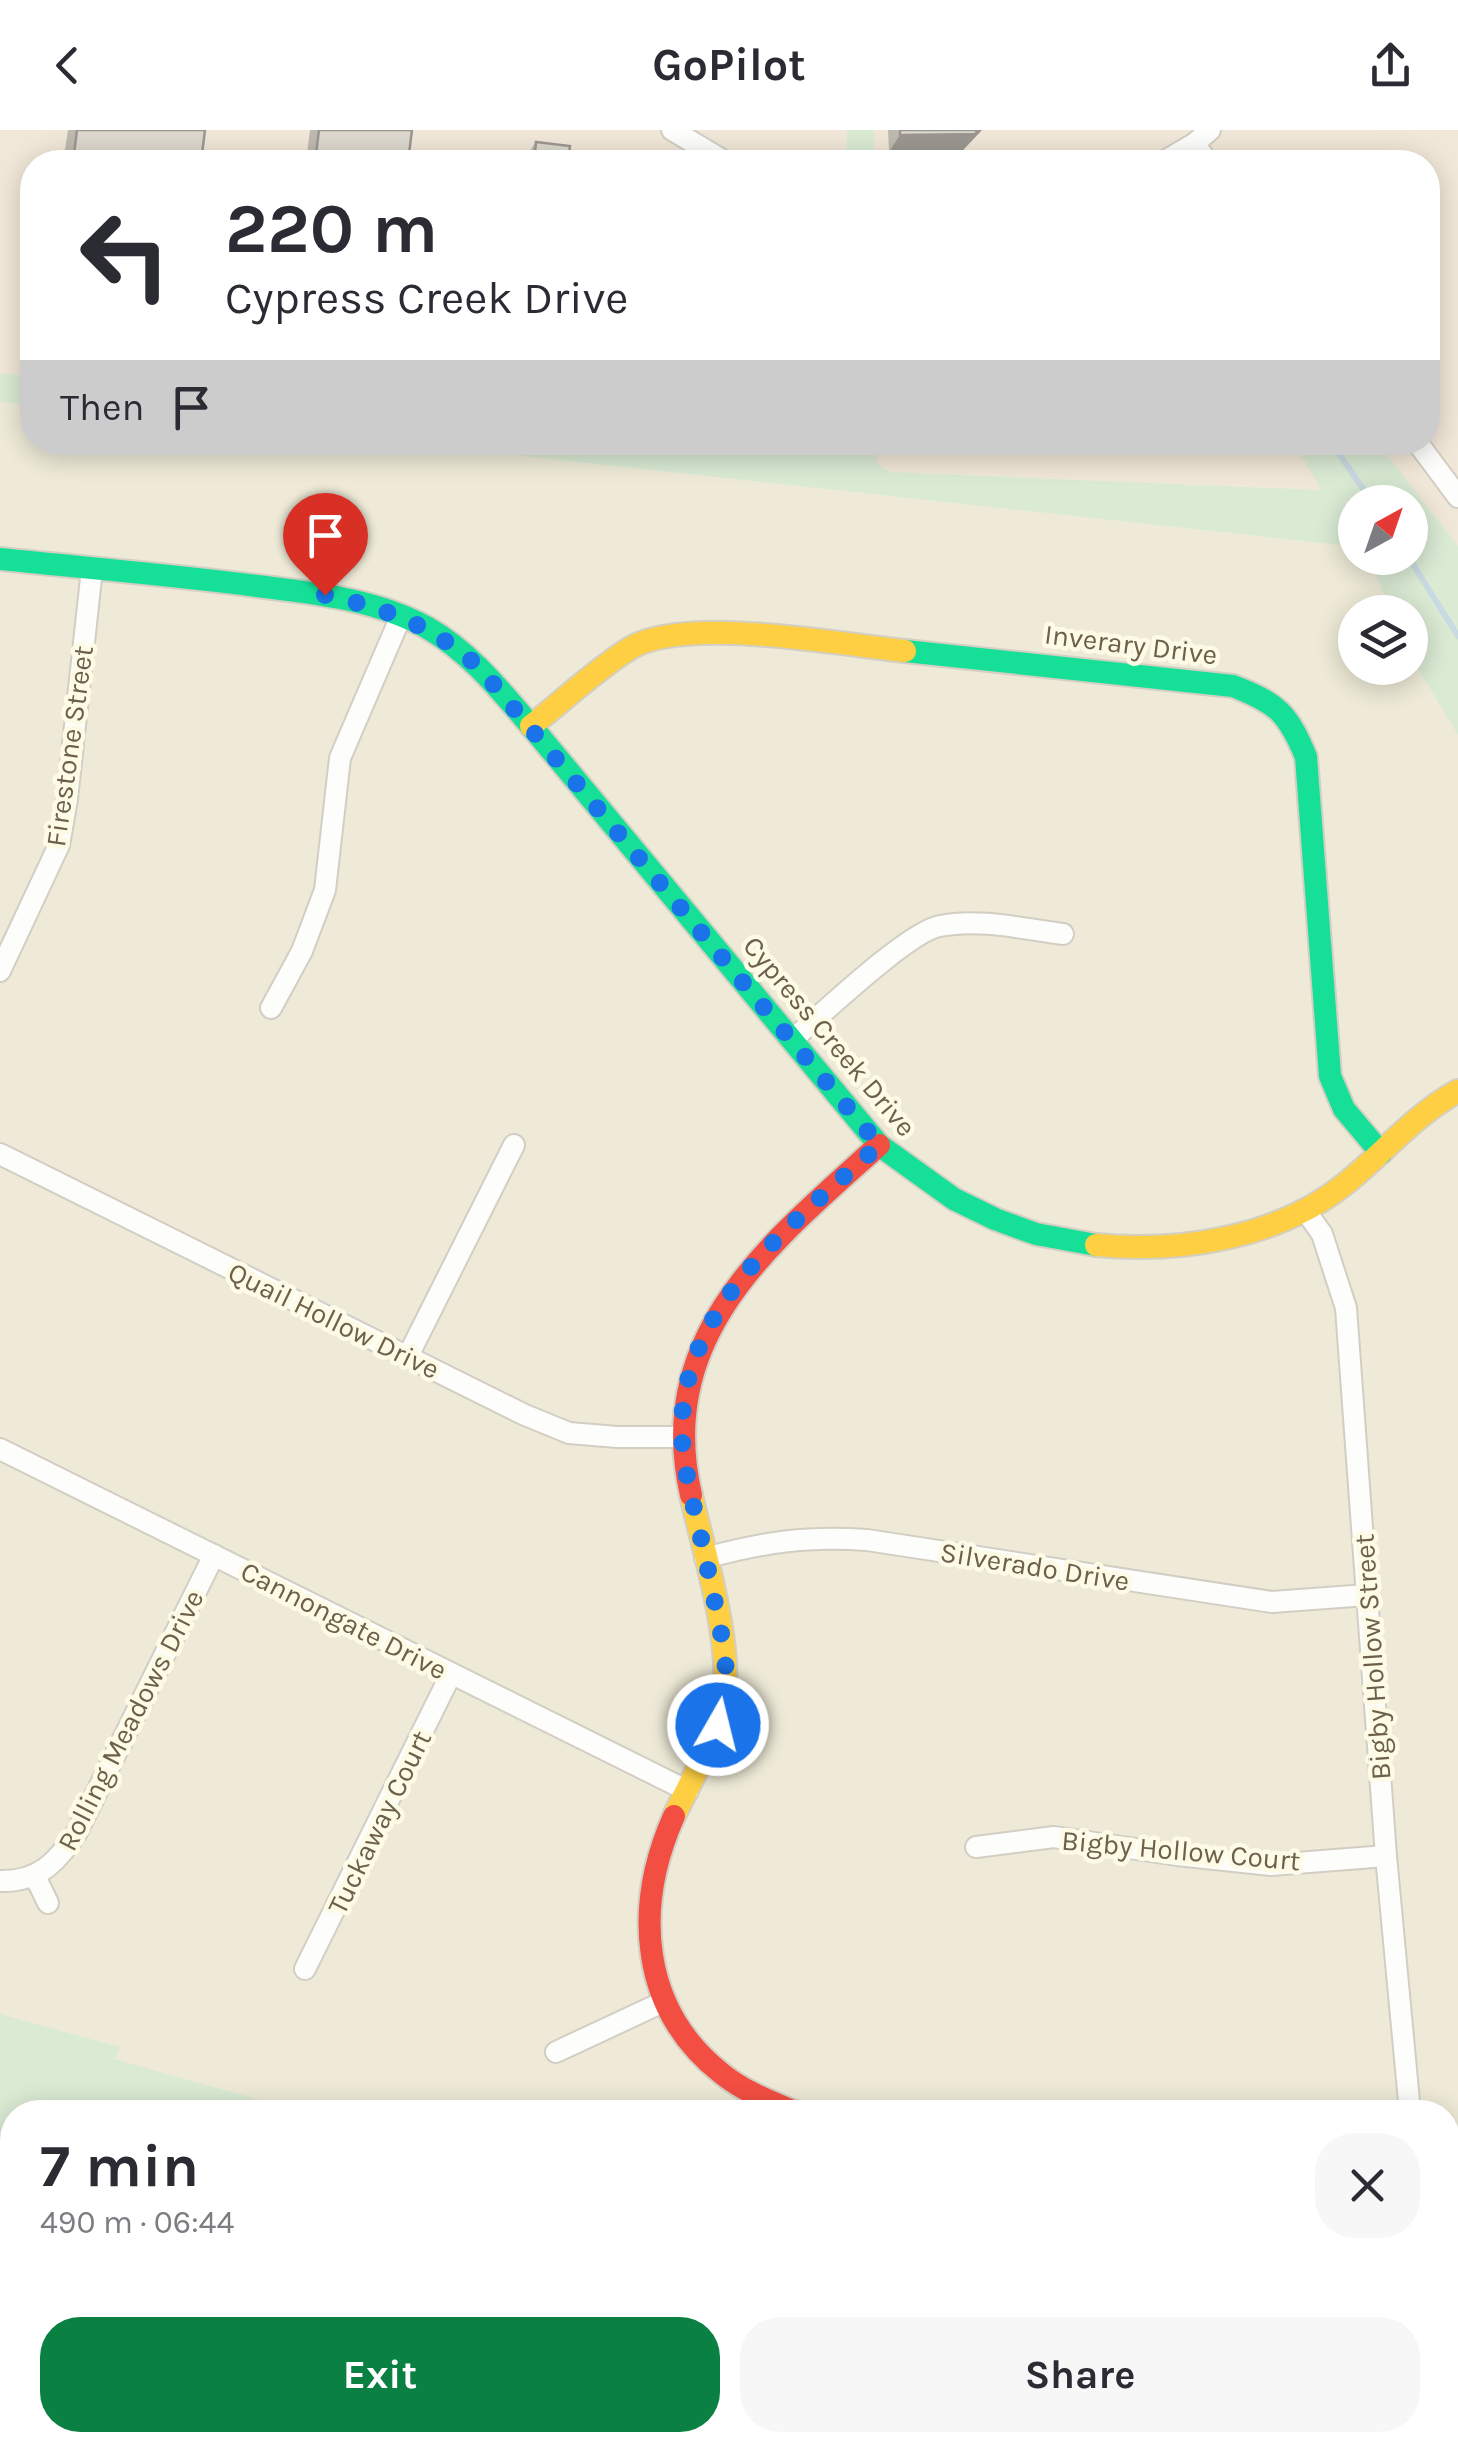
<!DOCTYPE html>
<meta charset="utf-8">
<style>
:root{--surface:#fff;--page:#f7f7f7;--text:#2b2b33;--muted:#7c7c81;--accent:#0b8043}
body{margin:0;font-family:Karla,sans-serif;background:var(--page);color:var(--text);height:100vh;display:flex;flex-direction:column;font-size:38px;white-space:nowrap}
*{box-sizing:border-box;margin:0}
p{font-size:32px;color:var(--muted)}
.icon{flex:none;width:55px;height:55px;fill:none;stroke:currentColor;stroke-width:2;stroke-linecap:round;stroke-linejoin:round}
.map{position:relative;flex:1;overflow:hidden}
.panel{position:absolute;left:0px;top:1970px;width:1460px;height:352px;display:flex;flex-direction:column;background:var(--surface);border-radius:40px 40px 0 0;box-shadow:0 5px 25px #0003}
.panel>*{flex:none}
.banner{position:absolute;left:20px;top:20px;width:1420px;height:305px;border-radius:40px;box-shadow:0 5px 25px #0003;background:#fff;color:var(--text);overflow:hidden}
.needle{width:65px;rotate:40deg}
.buttons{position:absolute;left:1338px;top:355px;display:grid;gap:20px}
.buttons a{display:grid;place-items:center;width:90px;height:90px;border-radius:50%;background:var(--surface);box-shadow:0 5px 25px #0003;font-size:50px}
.pin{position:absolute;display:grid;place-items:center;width:85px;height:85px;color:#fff;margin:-102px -42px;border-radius:50% 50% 50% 0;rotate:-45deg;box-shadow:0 0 10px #0007}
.pin .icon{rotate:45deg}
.me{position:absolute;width:110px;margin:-55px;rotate:8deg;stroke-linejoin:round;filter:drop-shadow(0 0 8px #0008)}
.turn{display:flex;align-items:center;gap:35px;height:210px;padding:0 40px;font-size:45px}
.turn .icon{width:130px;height:130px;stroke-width:2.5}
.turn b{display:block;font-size:70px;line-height:85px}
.then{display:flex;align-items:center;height:95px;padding:0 40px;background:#0003;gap:20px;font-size:38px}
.round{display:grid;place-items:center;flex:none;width:105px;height:105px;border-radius:40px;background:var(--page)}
.head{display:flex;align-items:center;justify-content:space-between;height:170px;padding:0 40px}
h1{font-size:60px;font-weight:700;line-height:75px}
.cta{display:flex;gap:20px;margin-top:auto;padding:20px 40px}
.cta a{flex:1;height:115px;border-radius:40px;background:var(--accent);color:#fff;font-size:40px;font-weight:700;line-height:115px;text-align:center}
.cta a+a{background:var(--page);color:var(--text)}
header{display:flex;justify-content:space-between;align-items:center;height:130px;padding:0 40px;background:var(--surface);font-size:45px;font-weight:700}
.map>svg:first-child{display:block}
.residential{fill:#eeead7}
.commercial{fill:#f1e7d8}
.green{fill:#daead3}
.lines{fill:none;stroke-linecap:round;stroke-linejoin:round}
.stream{stroke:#cadae2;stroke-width:6}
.street-casing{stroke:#d2cec3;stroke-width:24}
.fast-casing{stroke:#d3cfc3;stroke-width:26}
.slow-casing{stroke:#d3cfc3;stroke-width:26}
.jam-casing{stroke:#d3cfc3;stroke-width:26}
.street{stroke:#fdfdfb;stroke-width:20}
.fast{stroke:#16e098;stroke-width:22}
.slow{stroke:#ffcf43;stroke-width:22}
.jam{stroke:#f24e42;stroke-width:22}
.wall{fill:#bebab0}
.shaded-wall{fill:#9b9790}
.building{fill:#ddd8cd;stroke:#9b9790;stroke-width:2.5}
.route{stroke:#1a73e8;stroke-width:18;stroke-dasharray:0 32.4}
.labels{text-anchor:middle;stroke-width:9;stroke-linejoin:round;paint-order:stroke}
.street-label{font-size:28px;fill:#6d604b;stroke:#fdfae6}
</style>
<header><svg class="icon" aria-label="back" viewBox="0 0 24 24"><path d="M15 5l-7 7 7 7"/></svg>GoPilot<svg class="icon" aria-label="share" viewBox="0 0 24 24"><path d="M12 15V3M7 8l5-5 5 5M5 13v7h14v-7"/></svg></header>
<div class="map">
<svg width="1458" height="2321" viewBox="0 0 1458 2321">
<rect width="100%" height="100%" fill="#f3f2e7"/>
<!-- residential -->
<polygon class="residential" points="0,272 32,275 32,312 403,313 1349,416 1355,419 1355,428 1368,428 1392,482 1355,482 1355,538 1410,538 1410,526 1458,605 1458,2321 1107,2321 1095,2310 1448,2310 1448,1982 302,1982 113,1931 119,1917 0,1884"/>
<!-- commercial -->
<g class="commercial">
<polygon points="0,0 847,0 846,32 32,32 32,246 0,243"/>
<polygon points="874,0 1458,0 1458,416 1378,313 1428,312 1428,32 874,32"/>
<polygon points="873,313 1294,313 1322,360 890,342 879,336"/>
</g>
<!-- green -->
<g class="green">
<polygon points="847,0 874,0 874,32 846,32"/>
<polygon points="0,243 32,246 32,275 0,272"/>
<polygon points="403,313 873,313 879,336 890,342 1321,360 1294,313 1378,313 1458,416 1458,605 1410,526 1410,482 1392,482 1368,428 1410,428 1410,372 1355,372 1355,419 1349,416"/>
<polygon points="0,1884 120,1917 114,1929 302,1982 12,1982 12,2310 1095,2310 1107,2321 0,2321"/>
</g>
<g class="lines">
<!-- stream -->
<g class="stream">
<polyline points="1331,312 1372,372"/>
<polyline points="1409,428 1458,506"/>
</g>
<!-- street casing -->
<g class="street-casing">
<g id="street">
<polyline points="672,0 726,32"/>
<polyline points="1194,14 1208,32"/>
<polyline points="1163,32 1194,14 1210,0"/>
<polyline points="1417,312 1458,367"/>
<polyline points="0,841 59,715 67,669 92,439"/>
<polyline points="271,878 302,821 325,760 340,628 401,486"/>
<path d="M793,909C821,885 909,801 940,796C979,788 1024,799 1063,804"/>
<polyline points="0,1024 525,1285 569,1303 617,1307 682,1307"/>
<polyline points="1305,1080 1322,1104 1346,1178 1386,1726 1410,1982"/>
<polyline points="408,1226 514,1015"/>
<polyline points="0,1319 688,1661"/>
<path d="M705,1428C765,1412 805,1406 867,1410L1272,1472L1367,1465"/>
<polyline points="976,1717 1054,1707 1177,1725 1271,1735 1386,1726"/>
<polyline points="35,1746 48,1773"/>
<path d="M0,1751C38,1752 56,1733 76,1704L214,1425"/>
<polyline points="305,1839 451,1544"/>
<polyline points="556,1922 663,1872"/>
<polyline points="1324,2310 1359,2321"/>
</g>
</g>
<!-- fast casing -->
<g class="fast-casing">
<g id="fast">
<path d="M0,429C86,438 172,445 257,456C314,463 375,469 426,497C469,521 500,560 531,596L879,1015L954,1069L995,1089L1036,1104L1096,1115"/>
<path d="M905,521L1233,556C1277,573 1288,583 1306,627L1330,946L1344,979L1381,1023"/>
</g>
</g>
<!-- slow casing -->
<g class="slow-casing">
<g id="slow">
<path d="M531,596C563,571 594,541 629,519C683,485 838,514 905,521"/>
<path d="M1096,1115C1180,1123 1278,1108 1345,1054C1384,1023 1414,985 1458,961"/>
<path d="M674,1686C693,1646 717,1608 724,1564C732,1514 703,1417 691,1365"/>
</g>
</g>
<!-- jam casing -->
<g class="jam-casing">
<g id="jam">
<path d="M691,1365C654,1203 772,1112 879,1015"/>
<path d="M674,1686C634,1776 639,1878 721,1943C743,1961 769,1971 795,1982"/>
</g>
</g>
<!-- street -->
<use href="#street" class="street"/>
<!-- fast -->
<use href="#fast" class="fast"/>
<!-- slow -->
<use href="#slow" class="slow"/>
<!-- jam -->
<use href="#jam" class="jam"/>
</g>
<!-- wall -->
<g class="wall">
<polygon points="68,0 205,0 201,32 63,32"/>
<polygon points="310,0 412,0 408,32 306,32"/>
<polygon points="888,0 982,0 963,20 889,22"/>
<polygon points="536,12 568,31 579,32 524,32 525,28"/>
</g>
<!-- shaded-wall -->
<polygon class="shaded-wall" points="982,0 963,20 889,22 900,5"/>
<!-- building -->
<g class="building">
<polygon points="77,0 205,0 201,32 73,32"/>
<polygon points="319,0 412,0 408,32 315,32"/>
<polygon points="900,0 978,0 975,4 900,5"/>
<polygon points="536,12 570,16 568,31 579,32 534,32"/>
</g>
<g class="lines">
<!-- route -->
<path class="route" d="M325,465C388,479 431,495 480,538L879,1015C793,1094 677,1178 682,1308C684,1339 692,1369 699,1399C708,1438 716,1478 724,1518L726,1541L718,1595"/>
</g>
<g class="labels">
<!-- street labels -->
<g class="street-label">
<text transform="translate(1131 514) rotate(7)" y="10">Inverary Drive</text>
<text transform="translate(69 616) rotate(-82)" y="10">Firestone Street</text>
<text transform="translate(830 906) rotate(50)" y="10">Cypress Creek Drive</text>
<text transform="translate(334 1190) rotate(26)" y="10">Quail Hollow Drive</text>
<text transform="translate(1035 1436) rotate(9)" y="10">Silverado Drive</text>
<text transform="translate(344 1490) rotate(27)" y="10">Cannongate Drive</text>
<text transform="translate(1372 1527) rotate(-94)" y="10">Bigby Hollow Street</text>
<text transform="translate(130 1590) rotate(-63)" y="10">Rolling Meadows Drive</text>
<text transform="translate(379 1692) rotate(-64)" y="10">Tuckaway Court</text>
<text transform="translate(1181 1720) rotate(5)" y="10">Bigby Hollow Court</text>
</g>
</g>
</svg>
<div class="buttons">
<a><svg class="needle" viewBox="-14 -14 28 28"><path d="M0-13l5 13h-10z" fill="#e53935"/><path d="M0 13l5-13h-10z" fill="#7c7c81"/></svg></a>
<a><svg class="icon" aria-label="layers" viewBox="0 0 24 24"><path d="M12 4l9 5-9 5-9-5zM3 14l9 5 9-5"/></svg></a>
</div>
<div class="pin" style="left:325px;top:465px;background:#d93025"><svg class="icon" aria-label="arrive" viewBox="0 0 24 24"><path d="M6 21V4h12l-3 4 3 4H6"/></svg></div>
<svg class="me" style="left:718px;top:1595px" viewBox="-20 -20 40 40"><circle r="17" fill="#1a73e8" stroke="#fff" stroke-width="3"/><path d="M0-11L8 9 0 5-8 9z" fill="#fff"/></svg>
<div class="banner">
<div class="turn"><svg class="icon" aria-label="left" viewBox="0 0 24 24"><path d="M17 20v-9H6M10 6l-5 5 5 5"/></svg><div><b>220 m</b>Cypress Creek Drive</div></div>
<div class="then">Then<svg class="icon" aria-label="arrive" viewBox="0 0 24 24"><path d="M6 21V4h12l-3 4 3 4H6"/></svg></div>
</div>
<section class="panel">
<div class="head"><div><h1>7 min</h1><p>490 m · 06:44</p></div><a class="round"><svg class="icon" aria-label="close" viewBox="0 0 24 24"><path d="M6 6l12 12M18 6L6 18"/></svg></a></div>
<div class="cta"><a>Exit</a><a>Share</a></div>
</section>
</div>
